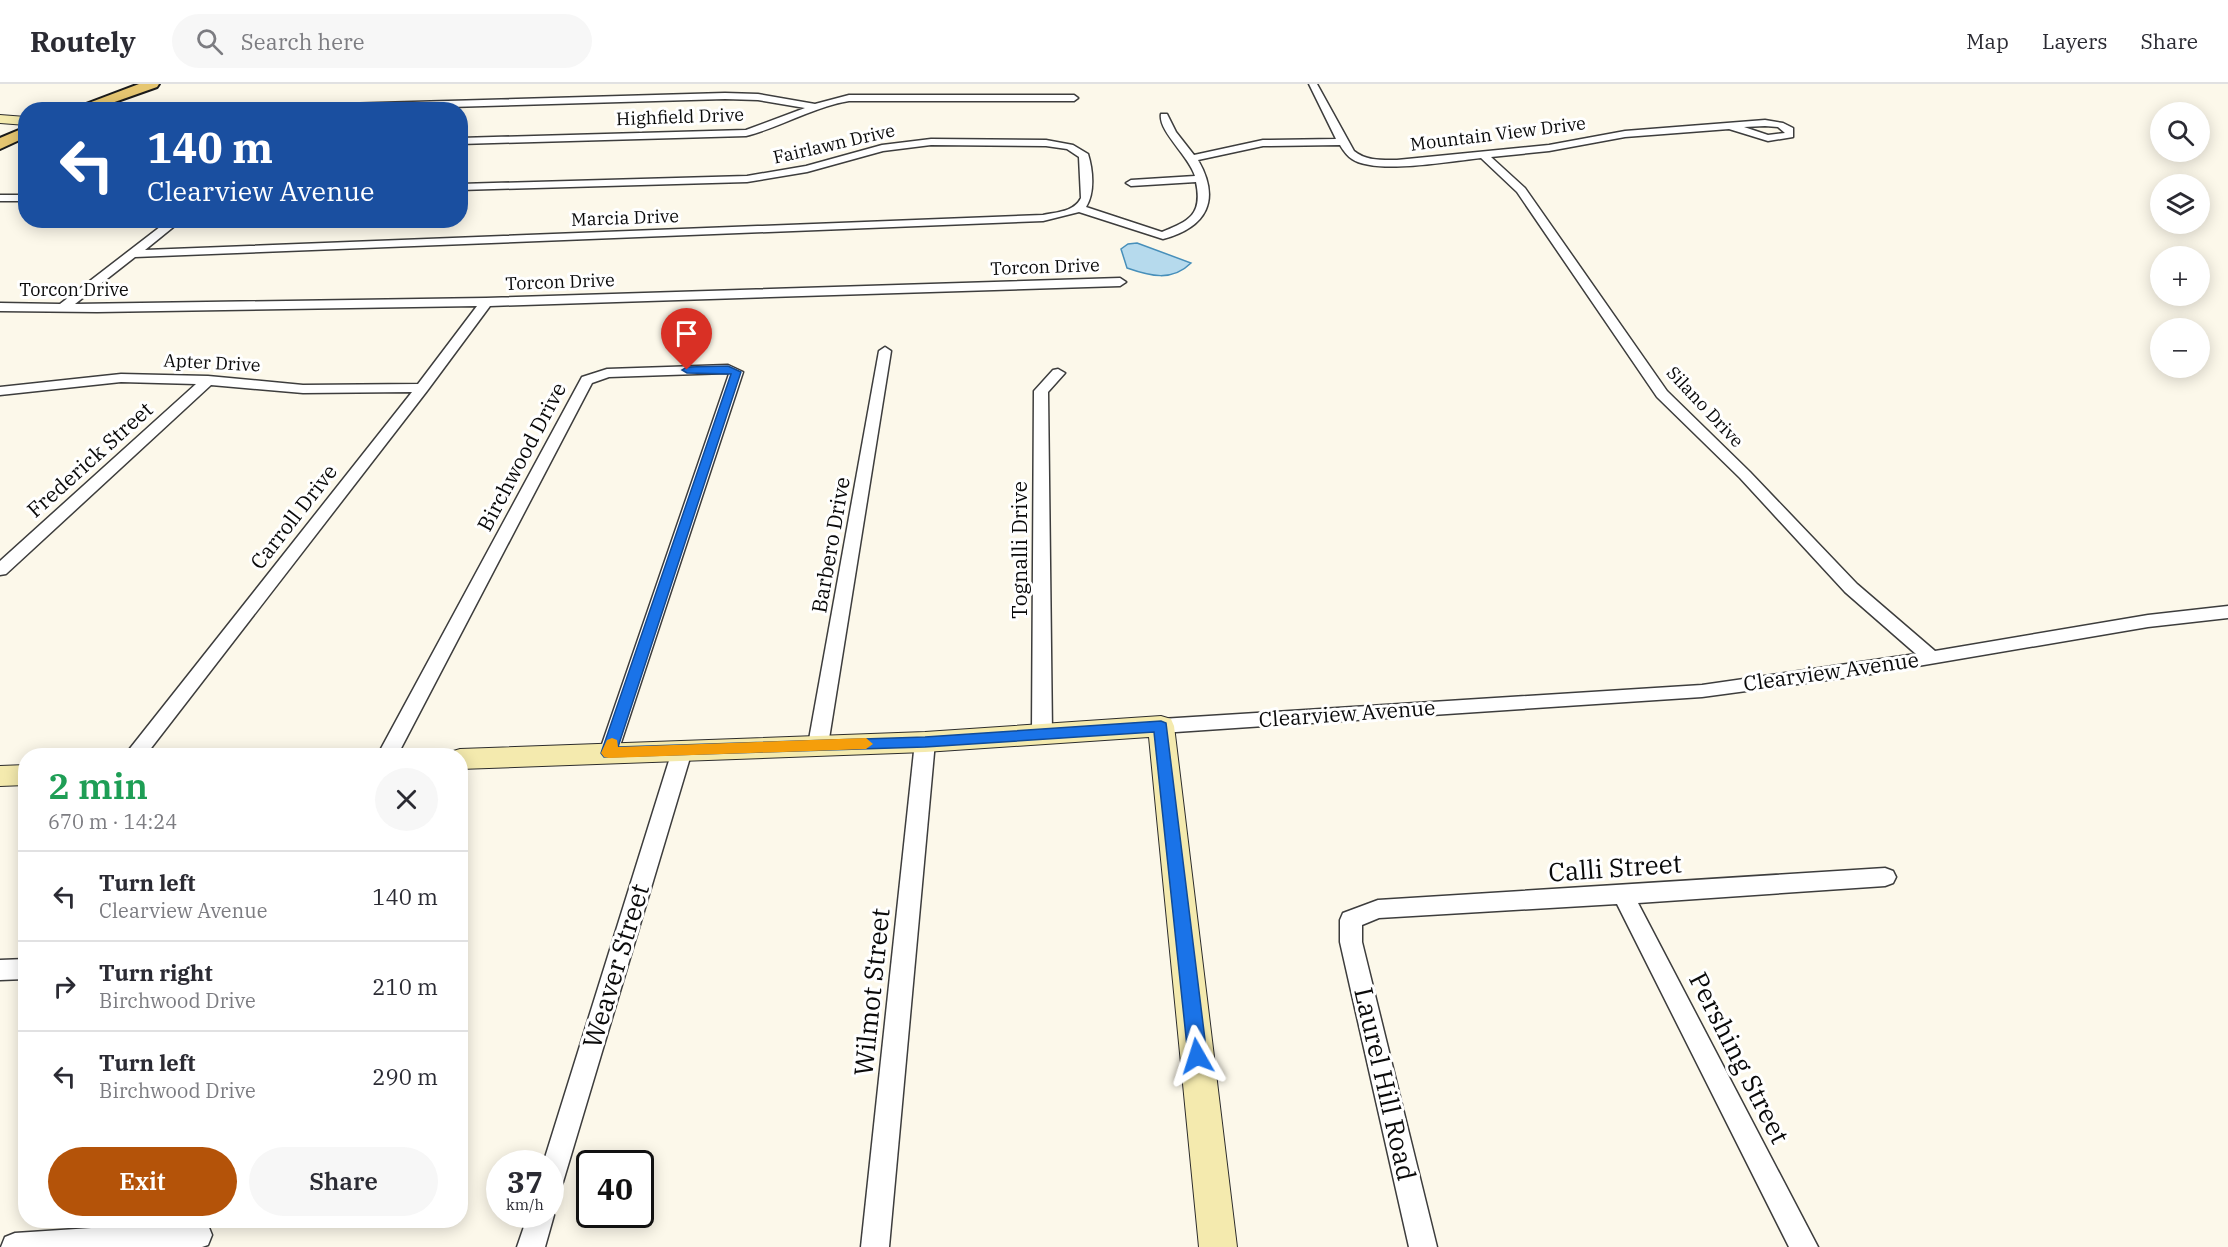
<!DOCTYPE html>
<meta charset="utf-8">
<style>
:root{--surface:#fff;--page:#f7f7f7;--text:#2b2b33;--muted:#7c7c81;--line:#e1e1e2;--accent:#b45309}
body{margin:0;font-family:"IBM Plex Serif",serif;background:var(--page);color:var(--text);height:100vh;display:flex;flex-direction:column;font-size:22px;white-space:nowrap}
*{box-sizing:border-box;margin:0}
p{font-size:20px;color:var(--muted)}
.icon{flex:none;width:33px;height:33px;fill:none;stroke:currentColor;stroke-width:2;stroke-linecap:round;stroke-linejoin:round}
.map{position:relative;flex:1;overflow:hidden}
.details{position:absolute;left:18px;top:664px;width:450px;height:480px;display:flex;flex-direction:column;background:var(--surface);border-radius:24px;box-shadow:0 3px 15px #0003}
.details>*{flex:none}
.top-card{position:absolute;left:18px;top:18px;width:450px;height:126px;border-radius:24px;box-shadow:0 3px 15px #0003;background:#1a4fa0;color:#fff;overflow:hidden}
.buttons{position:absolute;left:2150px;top:18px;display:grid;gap:12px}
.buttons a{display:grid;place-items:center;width:60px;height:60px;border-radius:50%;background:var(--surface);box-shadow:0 3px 15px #0003;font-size:30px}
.speed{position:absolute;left:486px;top:1066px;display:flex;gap:12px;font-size:30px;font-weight:700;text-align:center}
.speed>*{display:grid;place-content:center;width:78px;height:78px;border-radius:50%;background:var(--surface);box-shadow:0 3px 15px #0003;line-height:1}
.speed small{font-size:15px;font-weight:400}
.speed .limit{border:3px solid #111;border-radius:9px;background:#fff;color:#111}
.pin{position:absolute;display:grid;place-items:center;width:51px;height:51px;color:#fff;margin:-62px -26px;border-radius:50% 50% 50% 0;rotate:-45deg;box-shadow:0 0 6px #0007}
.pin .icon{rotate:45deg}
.me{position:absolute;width:66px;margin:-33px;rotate:354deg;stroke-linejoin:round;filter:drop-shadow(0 0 4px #0008)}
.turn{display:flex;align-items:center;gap:21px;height:126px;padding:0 30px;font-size:27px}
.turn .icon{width:78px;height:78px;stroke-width:2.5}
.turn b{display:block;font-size:42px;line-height:51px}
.round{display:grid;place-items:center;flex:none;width:63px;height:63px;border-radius:32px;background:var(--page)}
.head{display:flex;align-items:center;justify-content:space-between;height:102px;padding:0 30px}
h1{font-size:36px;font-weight:600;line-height:45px;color:#1e9e55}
.primary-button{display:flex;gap:12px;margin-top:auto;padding:12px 30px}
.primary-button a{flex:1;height:69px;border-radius:36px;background:var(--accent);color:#fff;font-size:24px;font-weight:600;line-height:69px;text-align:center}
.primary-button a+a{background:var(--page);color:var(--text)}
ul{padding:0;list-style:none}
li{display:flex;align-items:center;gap:18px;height:90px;padding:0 30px;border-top:2px solid var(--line)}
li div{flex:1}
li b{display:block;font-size:22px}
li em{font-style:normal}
header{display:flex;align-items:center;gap:36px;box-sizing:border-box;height:84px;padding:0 30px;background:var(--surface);border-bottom:2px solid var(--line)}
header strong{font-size:28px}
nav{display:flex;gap:33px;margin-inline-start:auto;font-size:21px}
.search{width:420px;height:54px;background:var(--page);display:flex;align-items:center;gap:15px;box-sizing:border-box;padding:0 21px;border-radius:33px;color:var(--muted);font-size:22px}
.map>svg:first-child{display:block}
.water{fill:#b6daed;stroke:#478fba;stroke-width:1.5}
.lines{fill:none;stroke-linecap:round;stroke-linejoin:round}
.street-casing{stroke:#3d3d3d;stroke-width:3}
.secondary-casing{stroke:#2c2c2c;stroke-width:2}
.primary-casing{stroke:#1b1b1b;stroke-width:4}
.street{fill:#fff;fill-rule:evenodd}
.secondary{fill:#f4eaae;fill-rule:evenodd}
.primary{fill:#e6c671;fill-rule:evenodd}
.route{fill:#1a73e8;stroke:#114b97;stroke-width:1.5}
.slow{fill:#f59e0b}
.labels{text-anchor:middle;stroke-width:6;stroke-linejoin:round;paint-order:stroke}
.far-street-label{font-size:18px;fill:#0a0a0a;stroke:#fff}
.street-label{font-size:21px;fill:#0a0a0a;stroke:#fff}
.near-street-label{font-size:26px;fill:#0a0a0a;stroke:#fff}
</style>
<header>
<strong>Routely</strong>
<div class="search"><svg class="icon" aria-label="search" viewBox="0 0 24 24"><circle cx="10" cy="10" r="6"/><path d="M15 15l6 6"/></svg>Search here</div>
<nav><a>Map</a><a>Layers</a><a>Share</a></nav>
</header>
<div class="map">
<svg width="2228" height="1163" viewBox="0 0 2228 1163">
<rect width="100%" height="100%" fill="#fcf8ea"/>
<!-- water -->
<path class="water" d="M1137,159L1191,179C1172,198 1150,192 1127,184L1121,165L1128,160Z"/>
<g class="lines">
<!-- street casing -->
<g class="street-casing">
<g id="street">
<path d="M1309,0H1317L1354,67C1366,77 1382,76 1397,76L1549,61L1625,47L1765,36L1783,39L1793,44V53L1768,57L1729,45L1625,53L1549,67L1491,73L1525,104L1667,307L1750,388L1857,500L1935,567L2148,531L2228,522V534L2148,543L1865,591L1702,613L1161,649L1154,647L1152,642L1154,637L1161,635L1702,601L1916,570L1845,508L1740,394L1657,313L1517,108L1481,74C1452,77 1375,91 1352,75C1347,72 1343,66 1340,61L1263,62L1198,76C1221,116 1207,143 1163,155L1079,128L1043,137L135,173L75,220L486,214L1120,194L1126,198L1120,202L490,222L427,307L145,672H124L412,308L303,309L211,301L6,490L0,491V477L196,300L121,298L0,311V303L121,290L208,292L303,301L418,300L477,222L97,228L0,227V219L60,220L169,136H182L145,166L1043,131C1057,128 1074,128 1081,114L1079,73L1067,65L1046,62L931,61L883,67L807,88L747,98L460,106V100L747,92L806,82L882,61L931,55L1046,56L1073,61L1088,70C1093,86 1095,109 1086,123L1162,148C1189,137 1203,131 1196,98L1131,102L1126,99L1131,96L1195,92C1189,72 1158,47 1161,30H1167L1176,48L1194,71L1263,56L1336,55ZM1765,42L1778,43L1785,49L1768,51L1744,43Z"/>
<path d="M725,9L758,10L815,20L849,11H1074L1078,14L1074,17H849C813,23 781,43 746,52L460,60V54L746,46L805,24L758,16L725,15L347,26H230L234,23Z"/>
<rect x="0" y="111" width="26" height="6"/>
<polygon points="885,263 891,267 828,661 825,666 818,668 811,666 808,661 879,267"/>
<polygon points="728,281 743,288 616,674 609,676 602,674 599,669 729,290 727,289 609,293 592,299 397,672 377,672 582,293 607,285"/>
<polygon points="1058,285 1065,289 1048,308 1052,650 1049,655 1042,657 1035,655 1032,650 1034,307 1053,286"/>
<polygon points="925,651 932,653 935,658 889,1163 861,1163 915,658 918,653"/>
<polygon points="682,660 689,662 692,667 563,1098 559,1107 550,1111 550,1080 543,1080 672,667 675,662"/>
<polygon points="1885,784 1893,787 1896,793 1893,799 1885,802 1638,819 1818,1163 1789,1163 1617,820 1379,834 1362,841 1362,858 1437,1163 1409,1163 1340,858 1340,836 1343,829 1378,816"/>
<polygon points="26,875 26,895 0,896 0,876"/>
<polygon points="550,1122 554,1131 545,1163 517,1163 528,1131 550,1131"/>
<polygon points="198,1137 208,1141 212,1151 208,1161 202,1163 1,1163 5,1153 15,1149"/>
</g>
</g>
<!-- secondary casing -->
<g class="secondary-casing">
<g id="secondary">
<polygon points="0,31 26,33 26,41 0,39"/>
<polygon points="1161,632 1171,635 1174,642 1237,1163 1199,1163 1149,653 925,668 460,685 460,672 448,672 450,668 460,665 925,648"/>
<polygon points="26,681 26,701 0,702 0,682"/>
</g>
</g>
<!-- primary casing -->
<g class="primary-casing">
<g id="primary">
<polygon points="139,0 159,0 157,3 92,26 70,26"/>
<polygon points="26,43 26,53 0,65 0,54"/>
</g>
</g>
<!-- street -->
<use href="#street" class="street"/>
<!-- secondary -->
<use href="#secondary" class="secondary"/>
<!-- primary -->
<use href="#primary" class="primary"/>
</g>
<!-- route -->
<polygon class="route" points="728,282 741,288 618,663 925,653 1161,637 1166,639 1207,972 1204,978 1197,981 1191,978 1188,972 1154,648 925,663 604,673 601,669 731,290 687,289 682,286 687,283"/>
<!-- slow -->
<polygon class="slow" points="612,654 617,656 618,663 866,654 873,660 866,665 609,674 604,673 601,669 607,656"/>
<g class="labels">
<!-- far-street labels -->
<g class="far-street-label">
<text transform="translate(680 33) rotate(-2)" y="6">Highfield Drive</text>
<text transform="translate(1498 50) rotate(-7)" y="6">Mountain View Drive</text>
<text transform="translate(834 60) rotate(-13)" y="6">Fairlawn Drive</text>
<text transform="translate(625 134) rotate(-2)" y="6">Marcia Drive</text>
<text transform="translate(1045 183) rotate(-2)" y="6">Torcon Drive</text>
<text transform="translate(560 198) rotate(-2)" y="6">Torcon Drive</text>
<text x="74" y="212">Torcon Drive</text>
<text transform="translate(212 279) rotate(3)" y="6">Apter Drive</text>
<text transform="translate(1705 323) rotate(47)" y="6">Silano Drive</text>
</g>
<!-- street labels -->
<g class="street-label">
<text transform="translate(522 373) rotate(-62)" y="7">Birchwood Drive</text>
<text transform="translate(90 376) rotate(-42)" y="7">Frederick Street</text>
<text transform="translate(294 433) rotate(-52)" y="7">Carroll Drive</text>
<text transform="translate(831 461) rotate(-80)" y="7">Barbero Drive</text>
<text transform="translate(1020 466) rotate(-90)" y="7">Tognalli Drive</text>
<text transform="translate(1831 588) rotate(-8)" y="7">Clearview Avenue</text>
<text transform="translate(1347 630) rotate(-4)" y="7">Clearview Avenue</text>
</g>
<!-- near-street labels -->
<g class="near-street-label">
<text transform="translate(1615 784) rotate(-4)" y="9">Calli Street</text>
<text transform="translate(616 882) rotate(-73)" y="9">Weaver Street</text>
<text transform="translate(872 908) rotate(-84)" y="9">Wilmot Street</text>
<text transform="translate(1739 974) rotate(63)" y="9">Pershing Street</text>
<text transform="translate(1385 1000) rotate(77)" y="9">Laurel Hill Road</text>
</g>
</g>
</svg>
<div class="buttons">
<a><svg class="icon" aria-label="search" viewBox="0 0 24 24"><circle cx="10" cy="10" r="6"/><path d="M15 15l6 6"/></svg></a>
<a><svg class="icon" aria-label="layers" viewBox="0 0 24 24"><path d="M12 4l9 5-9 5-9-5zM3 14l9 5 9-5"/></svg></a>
<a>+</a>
<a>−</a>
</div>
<div class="speed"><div>37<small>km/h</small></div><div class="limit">40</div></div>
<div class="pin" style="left:687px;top:286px;background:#d93025"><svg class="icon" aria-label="arrive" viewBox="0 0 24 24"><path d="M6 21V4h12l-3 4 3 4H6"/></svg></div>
<svg class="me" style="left:1197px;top:972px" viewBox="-20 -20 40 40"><path d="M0-17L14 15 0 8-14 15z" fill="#1a73e8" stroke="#fff" stroke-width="4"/></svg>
<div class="top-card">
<div class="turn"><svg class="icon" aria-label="left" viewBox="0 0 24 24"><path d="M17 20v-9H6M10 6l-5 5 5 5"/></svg><div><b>140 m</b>Clearview Avenue</div></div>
</div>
<section class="details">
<div class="head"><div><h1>2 min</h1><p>670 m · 14:24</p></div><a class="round"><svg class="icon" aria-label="close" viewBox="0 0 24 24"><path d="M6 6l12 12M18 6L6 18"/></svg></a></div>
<ul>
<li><svg class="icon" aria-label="left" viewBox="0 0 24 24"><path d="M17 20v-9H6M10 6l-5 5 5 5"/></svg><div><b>Turn left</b><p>Clearview Avenue</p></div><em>140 m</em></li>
<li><svg class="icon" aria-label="right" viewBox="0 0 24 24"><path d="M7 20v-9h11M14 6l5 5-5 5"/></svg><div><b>Turn right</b><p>Birchwood Drive</p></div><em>210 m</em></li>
<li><svg class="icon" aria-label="left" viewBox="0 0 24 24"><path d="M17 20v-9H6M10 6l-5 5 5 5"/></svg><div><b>Turn left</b><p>Birchwood Drive</p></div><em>290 m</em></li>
</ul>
<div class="primary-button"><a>Exit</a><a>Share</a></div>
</section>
</div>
